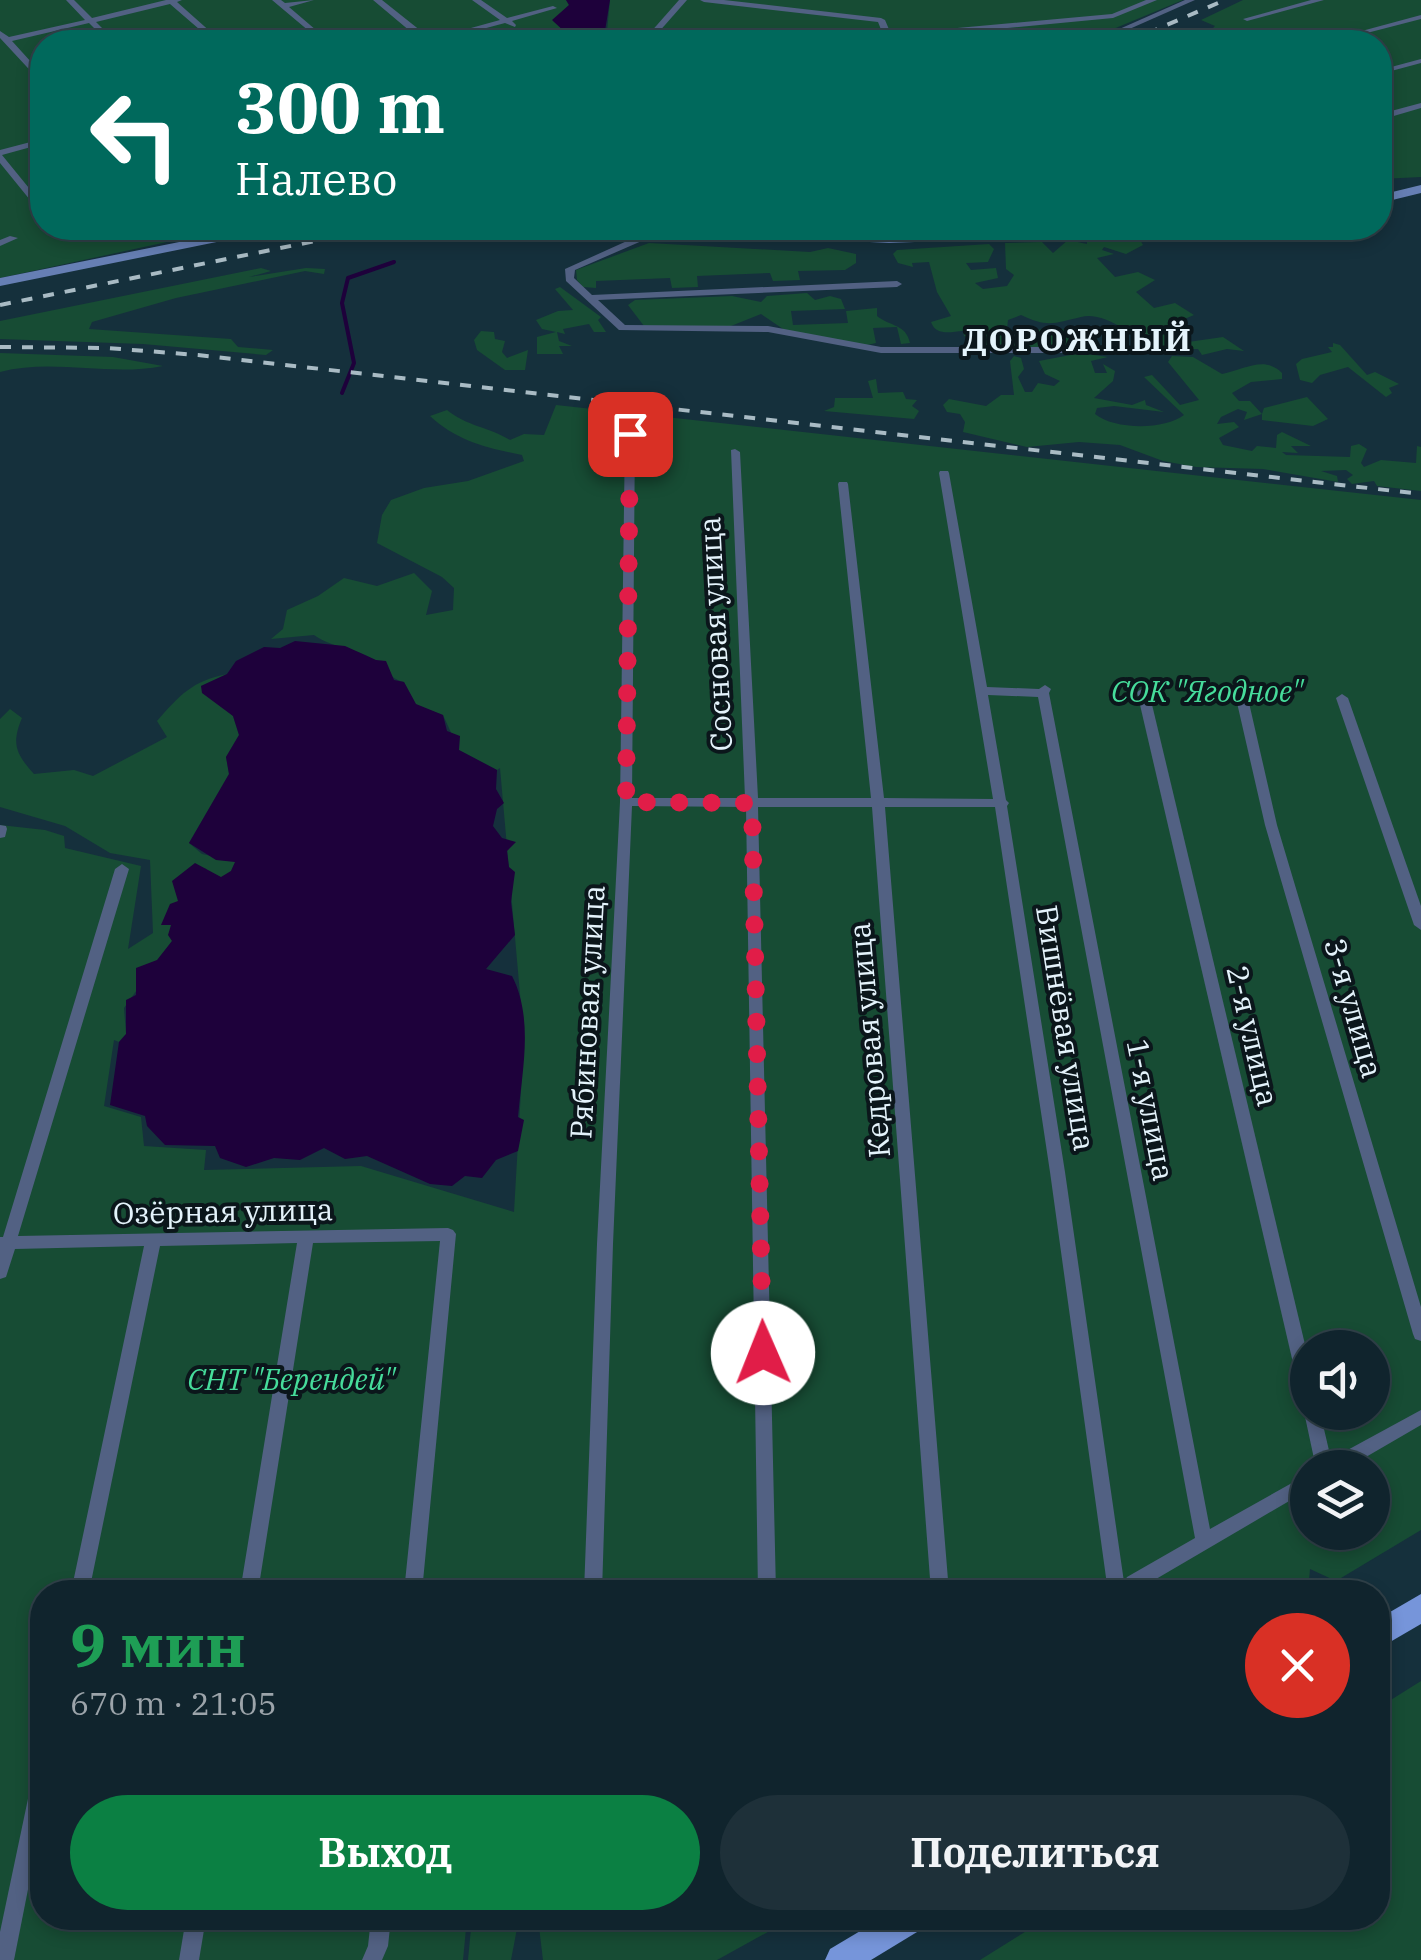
<!DOCTYPE html>
<html lang="ru">
<meta charset="utf-8">
<style>
:root{--surface:#10242d;--page:#1e3039;--text:#f1f3f6;--muted:#9ca4aa;--line:#304149;--accent:#0b8043}
body{margin:0;font-family:"IBM Plex Serif",serif;background:var(--page);color:var(--text);height:100vh;display:flex;flex-direction:column;font-size:38px;white-space:nowrap}
*{box-sizing:border-box;margin:0}
p{font-size:32px;color:var(--muted)}
.icon{flex:none;width:55px;height:55px;fill:none;stroke:currentColor;stroke-width:2;stroke-linecap:round;stroke-linejoin:round}
.map{position:relative;flex:1;overflow:hidden}
.side{position:absolute;left:30px;top:1580px;width:1360px;height:350px;display:flex;flex-direction:column;background:var(--surface);border-radius:40px;box-shadow:0 5px 15px #0003,0 0 0 2px var(--line)}
.side>*{flex:none}
.banner{position:absolute;left:30px;top:30px;width:1362px;height:210px;border-radius:40px;box-shadow:0 5px 15px #0003,0 0 0 2px var(--line);background:#00695c;color:#fff;overflow:hidden}
.controls{position:absolute;left:1290px;top:1330px;display:grid;gap:20px}
.controls a{display:grid;place-items:center;width:100px;height:100px;border-radius:50%;background:var(--surface);box-shadow:0 5px 15px #0003,0 0 0 2px var(--line);font-size:50px}
.pin{position:absolute;display:grid;place-items:center;width:85px;height:85px;color:#fff;margin:-42px;border-radius:20px;box-shadow:0 5px 15px #0006}
.me{position:absolute;width:110px;margin:-55px;rotate:359deg;stroke-linejoin:round;filter:drop-shadow(0 0 8px #0008)}
.turn{display:flex;align-items:center;gap:35px;height:210px;padding:0 40px;font-size:45px}
.turn .icon{width:130px;height:130px;stroke-width:2.5}
.turn b{display:block;font-size:70px;line-height:85px}
.round{display:grid;place-items:center;flex:none;width:105px;height:105px;border-radius:52px;background:var(--page)}
.head{display:flex;align-items:center;justify-content:space-between;height:170px;padding:0 40px}
h1{font-size:60px;font-weight:800;line-height:75px;color:#1e9e55}
.button{display:flex;gap:20px;margin-top:auto;padding:20px 40px}
.button a{flex:1;height:115px;border-radius:60px;background:var(--accent);color:#fff;font-size:40px;font-weight:800;line-height:115px;text-align:center}
.button a+a{background:var(--page);color:var(--text)}
.map>svg:first-child{display:block}
.green{fill:#174c34;fill-rule:evenodd}
.water{fill:#1e013b}
.lines{fill:none;stroke-linecap:round;stroke-linejoin:round}
.stream{stroke:#1e013b;stroke-width:4}
.street{fill:#526183;fill-rule:evenodd}
.secondary{fill:#667fb4;fill-rule:evenodd}
.primary{fill:#7695da;fill-rule:evenodd}
.rail{stroke:#a9bbc4;stroke-width:4;stroke-dasharray:11 11;stroke-linecap:butt}
.route{stroke:#e11d48;stroke-width:18;stroke-dasharray:0 32.4}
.labels{text-anchor:middle;stroke-width:8;stroke-linejoin:round;paint-order:stroke}
.street-label{font-size:30px;fill:#e4f3fb;stroke:#0b161b}
.park-label{font-size:30px;font-style:italic;fill:#46dc9b;stroke:#0b161b}
.far-district-label{font-size:32px;font-weight:bold;letter-spacing:2.5px;fill:#e4f3fb;stroke:#0b161b}
</style>
<div class="map">
<svg width="1421" height="1960" viewBox="0 0 1421 1960">
<rect width="100%" height="100%" fill="#15303c"/>
<!-- green -->
<g class="green">
<polygon points="0,0 566,0 569,5 553,21 567,33 555,42 42,42 42,228 232,228 0,278"/>
<polygon points="610,0 1183,0 1082,42 606,42"/>
<polygon points="1243,0 1421,0 1421,177 1380,179 1380,42 1198,42 1221,34 1212,29 1215,26 1201,20"/>
<path d="M1126,235L1139,238L1143,245L1126,254L1104,247L1102,250L1114,254L1097,258L1115,277L1138,272L1155,280L1136,292L1154,308L1175,303L1194,315L1170,325L1188,342L1223,337L1244,351L1227,349L1202,355L1198,349L1151,350C1136,336 1104,311 1081,317C1055,323 1048,328 1021,315L1008,320L1007,329L1019,348L993,349L964,336L963,331C950,332 936,336 931,322L951,316L937,292L929,262L912,263L913,267L898,263L893,254L897,250L989,244L994,249L988,262L966,263L971,270L996,268L998,278L975,283L983,289L1007,286L1014,275L1006,269L1005,243L1042,242L1053,253L1068,240L1087,244V236Z"/>
<polygon points="649,243 810,252 828,248 856,254 856,263 845,270 798,271 800,280 773,281 770,273 697,276 698,287 672,288 670,278 596,281 596,288 583,287 577,280 576,270"/>
<polygon points="261,268 271,271 249,277 306,268 325,269 324,274 305,271 176,298 92,322 89,329 231,339 238,347 273,350 266,355 143,344 0,339 0,321"/>
<polygon points="560,287 601,317 598,320 606,332 594,332 589,324 563,329 565,334 557,332 559,341 572,346 559,346 563,354 537,354 537,337 556,332 542,329 536,320 558,311 573,310 555,289"/>
<path d="M807,293L815,300L830,296L841,299L845,309L791,311L793,325L848,323L846,311L877,308V316C891,327 906,324 910,343L901,344L897,327L873,328L876,343L863,346L789,333L761,314L726,328L644,326L628,305L635,300L732,296L761,302L767,296Z"/>
<polygon points="1052,328 1079,331 1083,336 1074,347 1023,347 1019,332"/>
<polygon points="481,331 494,332 495,339 505,341 502,352 507,358 528,350 525,370 505,370 477,350 474,340"/>
<polygon points="1333,343 1340,345 1367,375 1375,372 1399,384 1389,388 1392,393 1386,397 1348,367 1320,375 1312,383 1300,380 1296,364 1302,359 1332,352 1328,347 1333,347"/>
<path d="M0,353L113,357L163,366C109,377 54,358 0,372Z"/>
<path d="M1081,353L1108,357L1091,361L1095,373H1107L1103,364L1115,371L1113,381L1094,398L1132,405L1145,400L1146,405L1164,412L1114,406L1097,408L1095,414C1114,430 1165,430 1184,415L1144,377L1152,375L1180,405L1199,400L1168,362L1172,356L1193,357L1222,374C1244,370 1264,355 1282,373V379L1251,382L1232,393L1239,401H1250L1262,414L1264,408L1307,397L1328,419L1313,426L1262,420V414L1244,420L1247,412L1238,409L1221,417L1217,424L1234,422L1239,427L1219,438L1223,445L1252,451L1257,446L1276,448L1277,435L1282,432L1311,446H1291L1298,453L1282,452L1286,455L1350,457L1351,446L1359,444L1367,449L1361,463L1364,467L1381,460L1416,463L1417,446L1421,447V491L1377,486L1374,481L1352,484L1347,479L1353,475L1346,470L1321,471L1337,476L1338,482L1263,469L1196,467L1163,461L1120,445L1079,442L1027,447L963,432L965,422L960,414L947,412L943,405L949,399L986,406L1001,395H1014L1010,361L1014,356L1021,358L1024,369L1018,377L1025,392H1032L1038,383L1054,386L1060,381L1045,374L1039,361Z"/>
<polygon points="876,379 878,393 903,392 906,399 917,400 912,406 919,411 914,419 824,411 834,407 835,398 873,398 868,381"/>
<path d="M556,405L1421,500V1530L1336,1581L1310,1569L1308,1592H42V1918H467L463,1960H0V825L45,830L64,836L65,848L141,866L128,949L153,933L150,860L110,853L65,826L0,807V719L10,709L22,718C11,744 16,754 34,774L74,770L93,776L167,737L157,721C180,695 192,681 227,674L201,686L233,716L239,735L226,757L229,774L189,843L202,854L236,861L231,871L221,878L211,875L205,868L162,925H171L172,941L124,1008L126,1034L119,1042L114,1040L104,1106L141,1117L144,1146L206,1150L204,1170L361,1166L514,1212L524,1039L500,768L497,770L459,750L443,715L416,705L404,682C389,679 385,666 373,659C353,647 332,648 314,635L271,639L283,629L287,610L318,596L344,578L377,586L414,573L432,591L426,615L453,610L454,588L442,577L377,543L382,515L391,500L424,488L468,481L524,461L522,455C487,448 457,441 430,416L447,410C466,426 489,427 510,440L524,434L544,435ZM1308,1348H1372V1412H1308ZM1308,1468H1372V1532H1308Z"/>
<polygon points="1421,1681 1421,1960 980,1960 1047,1918 1378,1918 1378,1708"/>
<polygon points="472,1918 519,1918 511,1960 468,1960"/>
<polygon points="538,1918 793,1918 717,1960 543,1960"/>
</g>
<!-- water -->
<g class="water">
<polygon points="566,0 610,0 604,37 608,41 555,42 566,33 552,20 569,5"/>
<path d="M295,641L345,646L376,660L386,661L394,680L404,682L416,704L443,715L447,731L460,736L459,750L497,770L496,789L504,803L497,809L493,826L502,838L516,842L507,851L509,867L515,872L511,902L515,935L486,969L512,976C534,1019 522,1071 518,1117L524,1120L518,1151L496,1160L482,1178L465,1176L452,1186L430,1184L367,1156L345,1159L324,1148L300,1160L274,1158L246,1167L220,1158L215,1146L165,1145L147,1126L145,1116L110,1105L119,1042L126,1034V1000L136,995V968L157,960L172,941L168,935L171,925H161L170,904L178,901L172,881L195,863L221,877L231,871L235,862L216,860L189,843L229,774L226,757L239,735L233,716L202,693L201,686L227,674L236,661L264,647L280,648Z"/>
</g>
<g class="lines">
<!-- stream -->
<g class="stream">
<polyline points="398,228 405,240"/>
<polyline points="342,393 354,363 342,303 348,278 394,262"/>
</g>
<!-- street -->
<g class="street">
<polygon points="66,0 74,0 92,18 166,0 182,0 177,2 222,42 214,42 170,4 96,22 116,42 108,42 89,23 12,41 42,74 42,80 39,80 0,38 0,31 9,37 85,20"/>
<polygon points="272,0 281,0 285,3 314,0 289,7 330,42 322,42"/>
<polygon points="373,0 382,0 431,39 500,20 472,0 481,0 507,18 553,6 557,8 512,21 516,25 515,27 505,23 434,42 423,42"/>
<polygon points="679,0 687,0 650,42 642,42"/>
<polygon points="700,0 724,0 881,18 885,20 891,34 1112,14 1146,0 1157,0 1113,18 893,39 894,42 886,42 878,22 704,2"/>
<polygon points="1185,0 1195,0 1100,42 1090,42"/>
<polygon points="1311,0 1324,0 1247,21 1243,19"/>
<polygon points="1421,15 1421,19 1332,42 1321,42"/>
<polygon points="726,36 782,40 786,42 713,42"/>
<polygon points="1421,59 1421,63 1380,74 1380,70"/>
<polygon points="1421,103 1421,108 1380,120 1380,114"/>
<polygon points="42,139 42,144 2,155 42,204 42,212 39,211 0,163 0,150"/>
<polygon points="53,228 63,228 66,231 61,234"/>
<polygon points="648,228 658,228 644,240 575,270 574,278 592,295 897,281 902,284 897,287 598,300 625,325 768,326 881,347 1104,347 1109,350 1104,353 881,353 768,332 619,330 566,281 565,269 638,236"/>
<polygon points="10,236 18,238 0,246 0,240"/>
<path d="M630,430L635,433L632,798H745L731,450L735,449L740,452L758,798H871L838,484L839,482H847L848,484L884,798L993,799L939,473L940,471H948L949,473L987,687L1039,689L1045,685L1051,689L1049,693L1210,1529L1308,1474V1490L1139,1589L1137,1592H1108L1050,1172L995,807H885L949,1592H931L872,807H758L776,1592H758L746,807L632,806L613,1244L602,1592H584L597,1244L620,802L625,433ZM988,695L1038,697L1195,1538L1127,1577L1124,1582L1065,1172L1007,806L1009,803L1006,800Z"/>
<polygon points="1143,688 1149,692 1308,1357 1308,1400 1302,1398 1300,1393 1137,692"/>
<polygon points="1241,690 1247,694 1277,825 1421,1307 1421,1341 1415,1339 1413,1334 1265,825 1235,694"/>
<polygon points="1342,694 1348,698 1421,906 1421,930 1414,925 1336,698"/>
<polygon points="0,825 6,826 7,829 5,837 0,838"/>
<polygon points="122,864 129,869 18,1236 448,1228 453,1230 456,1234 422,1592 404,1592 440,1241 313,1243 258,1592 240,1592 297,1243 160,1246 89,1592 71,1592 144,1246 15,1249 6,1277 0,1279 0,1237 3,1237 115,869"/>
<polygon points="1308,1406 1308,1412 1320,1412 1331,1459 1421,1410 1421,1425 1347,1468 1316,1468 1304,1412"/>
<polygon points="42,1766 42,1819 14,1960 0,1960 0,1932 33,1775 35,1768"/>
<polygon points="186,1918 206,1918 199,1960 179,1960"/>
<polygon points="371,1918 391,1918 388,1946 382,1960 362,1960 368,1946"/>
</g>
<!-- secondary -->
<g class="secondary">
<polygon points="1421,185 1421,193 1380,203 1380,195"/>
<polygon points="249,228 273,228 266,232 0,286 0,278"/>
<path d="M667,228C740,223 815,234 888,235C987,236 1086,221 1185,228L1178,232L889,243L674,232Z"/>
</g>
<!-- primary -->
<g class="primary">
<polygon points="1421,1594 1421,1624 1378,1649 1378,1619"/>
<polygon points="882,1918 927,1918 922,1929 871,1960 825,1960 830,1949"/>
</g>
<!-- rail -->
<g class="rail">
<polyline points="1127,42 1225,0"/>
<polyline points="0,305 379,228"/>
<polyline points="0,347 107,348 198,355 1421,494"/>
</g>
</g>
<g class="lines">
<!-- route -->
<polyline class="route" points="630,434 626,802 752,803 763,1353"/>
</g>
<g class="labels">
<!-- street labels -->
<g class="street-label">
<text transform="translate(716 634) rotate(-93)" y="10">Сосновая улица</text>
<text transform="translate(1353 1008) rotate(74)" y="10">3-я улица</text>
<text transform="translate(588 1012) rotate(-87)" y="10">Рябиновая улица</text>
<text transform="translate(1065 1028) rotate(81)" y="10">Вишнёвая улица</text>
<text transform="translate(1252 1036) rotate(77)" y="10">2-я улица</text>
<text transform="translate(870 1040) rotate(-95)" y="10">Кедровая улица</text>
<text transform="translate(1150 1110) rotate(79)" y="10">1-я улица</text>
<text transform="translate(223 1212) rotate(-1)" y="10">Озёрная улица</text>
</g>
<!-- park labels -->
<g class="park-label">
<text x="1207" y="702">СОК "Ягодное"</text>
<text x="291" y="1390">СНТ "Берендей"</text>
</g>
<!-- far-district labels -->
<g class="far-district-label">
<text x="1078" y="351">ДОРОЖНЫЙ</text>
</g>
</g>
</svg>
<div class="controls">
<a><svg class="icon" aria-label="sound" viewBox="0 0 24 24"><path d="M4 9h4l5-4v14l-5-4H4zM17 9q2 3 0 6"/></svg></a>
<a><svg class="icon" aria-label="layers" viewBox="0 0 24 24"><path d="M12 4l9 5-9 5-9-5zM3 14l9 5 9-5"/></svg></a>
</div>
<div class="pin" style="left:630px;top:434px;background:#d93025"><svg class="icon" aria-label="arrive" viewBox="0 0 24 24"><path d="M6 21V4h12l-3 4 3 4H6"/></svg></div>
<svg class="me" style="left:763px;top:1353px" viewBox="-20 -20 40 40"><circle r="19" fill="#fff"/><path d="M0-13L10 11 0 6-10 11z" fill="#e11d48"/></svg>
<div class="banner">
<div class="turn"><svg class="icon" aria-label="left" viewBox="0 0 24 24"><path d="M17 20v-9H6M10 6l-5 5 5 5"/></svg><div><b>300 m</b>Налево</div></div>
</div>
<section class="side">
<div class="head"><div><h1>9 мин</h1><p>670 m · 21:05</p></div><a class="round" style="background:#d93025;color:#fff"><svg class="icon" aria-label="close" viewBox="0 0 24 24"><path d="M6 6l12 12M18 6L6 18"/></svg></a></div>
<div class="button"><a>Выход</a><a>Поделиться</a></div>
</section>
</div>
